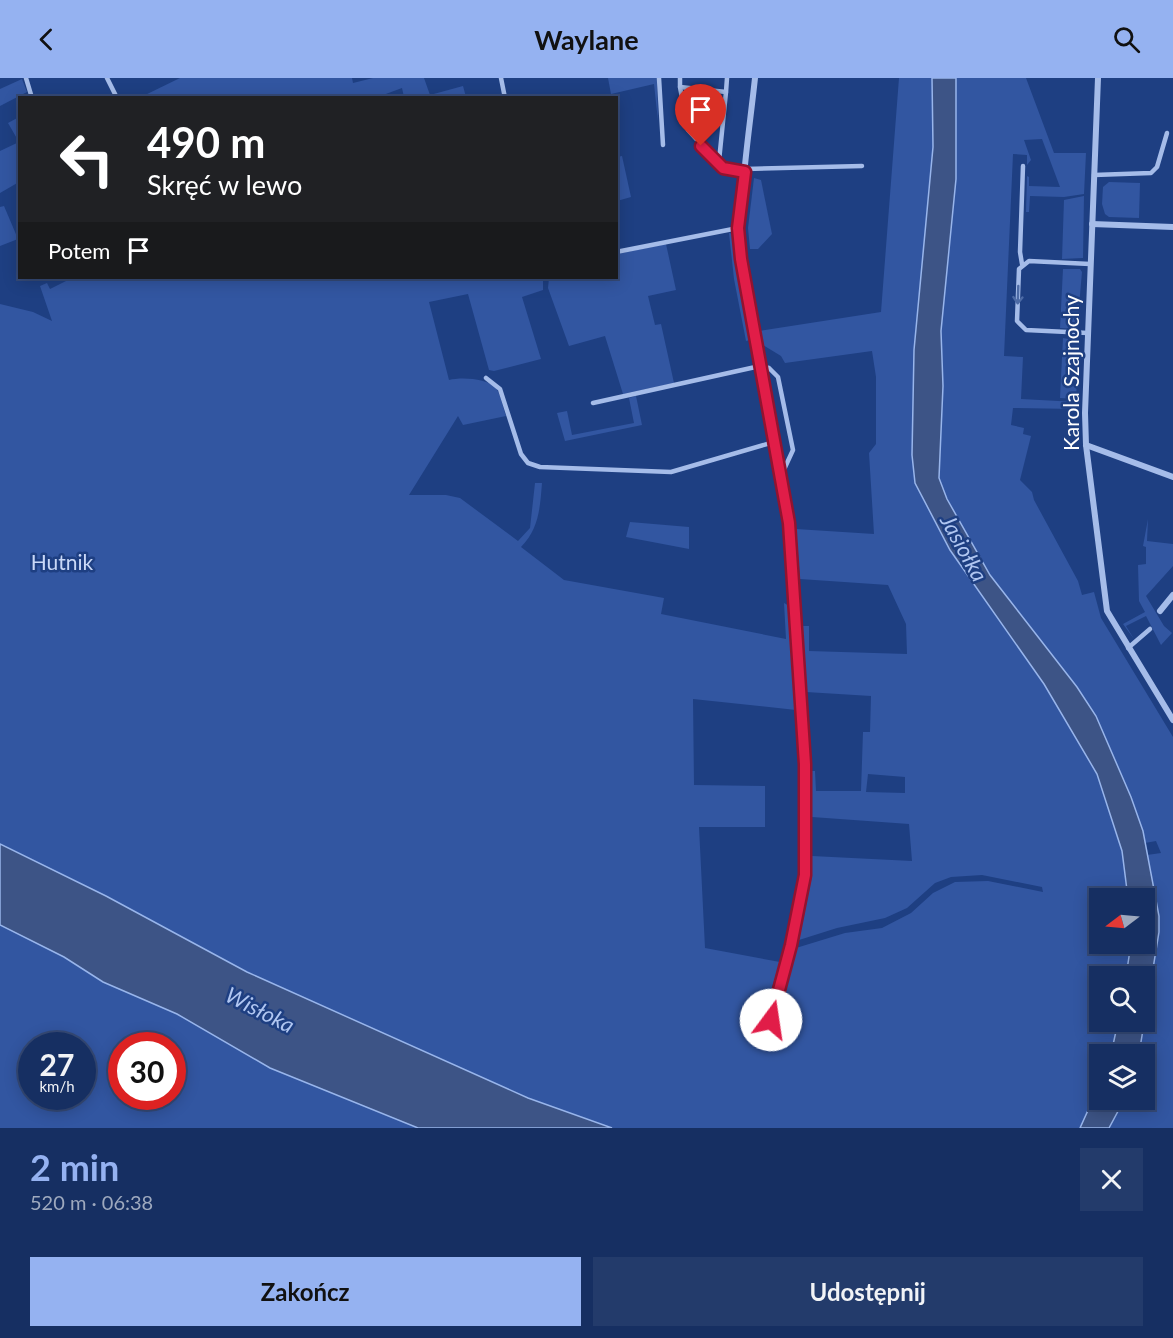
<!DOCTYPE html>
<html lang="pl">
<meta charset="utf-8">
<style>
:root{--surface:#162f62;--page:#233b6b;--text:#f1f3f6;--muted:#9ea9be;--line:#354a77;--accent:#95b2f1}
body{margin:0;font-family:Lato,sans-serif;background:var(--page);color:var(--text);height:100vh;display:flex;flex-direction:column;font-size:22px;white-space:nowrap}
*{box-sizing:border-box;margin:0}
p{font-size:20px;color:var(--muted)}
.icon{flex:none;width:33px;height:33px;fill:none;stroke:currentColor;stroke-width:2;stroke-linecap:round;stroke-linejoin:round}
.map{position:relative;height:1050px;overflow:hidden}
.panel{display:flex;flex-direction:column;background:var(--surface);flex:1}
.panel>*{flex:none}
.banner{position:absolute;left:18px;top:18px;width:600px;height:183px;border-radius:0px;box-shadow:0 3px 15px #0003,0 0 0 2px var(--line);background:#202124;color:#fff;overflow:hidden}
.needle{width:39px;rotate:254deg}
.fabs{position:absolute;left:1089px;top:810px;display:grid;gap:12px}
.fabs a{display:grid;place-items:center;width:66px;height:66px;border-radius:0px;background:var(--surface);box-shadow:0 3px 15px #0003,0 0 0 2px var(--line);font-size:30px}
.speed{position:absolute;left:18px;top:954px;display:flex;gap:12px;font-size:30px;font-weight:700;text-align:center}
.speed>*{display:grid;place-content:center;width:78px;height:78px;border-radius:50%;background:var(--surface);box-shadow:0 3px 15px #0003,0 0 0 2px var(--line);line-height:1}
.speed small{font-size:15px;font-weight:400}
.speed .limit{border:9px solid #d22;background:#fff;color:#111}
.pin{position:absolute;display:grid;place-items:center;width:51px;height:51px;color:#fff;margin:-62px -26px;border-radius:50% 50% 50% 0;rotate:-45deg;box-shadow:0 0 6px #0007}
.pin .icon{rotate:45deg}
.me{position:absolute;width:66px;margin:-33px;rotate:14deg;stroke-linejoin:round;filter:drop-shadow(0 0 4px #0008)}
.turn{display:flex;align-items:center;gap:21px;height:126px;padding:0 30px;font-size:27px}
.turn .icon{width:78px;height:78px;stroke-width:2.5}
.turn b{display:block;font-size:42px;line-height:51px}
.then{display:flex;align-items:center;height:57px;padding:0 30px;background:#0003;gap:12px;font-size:22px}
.round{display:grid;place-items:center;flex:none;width:63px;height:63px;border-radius:0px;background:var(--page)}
.overview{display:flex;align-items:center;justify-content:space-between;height:102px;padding:0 30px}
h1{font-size:36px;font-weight:700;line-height:45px;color:var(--accent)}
.primary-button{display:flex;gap:12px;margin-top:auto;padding:12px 30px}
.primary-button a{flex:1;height:69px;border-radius:0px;background:var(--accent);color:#111;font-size:24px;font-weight:700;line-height:69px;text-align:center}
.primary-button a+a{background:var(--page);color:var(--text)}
header{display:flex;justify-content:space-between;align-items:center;height:78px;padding:0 30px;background:var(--accent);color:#111;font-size:27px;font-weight:700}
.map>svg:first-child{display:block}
.green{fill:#3256a1;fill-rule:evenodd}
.water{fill:#3d5486;stroke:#98b5eb;stroke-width:1.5}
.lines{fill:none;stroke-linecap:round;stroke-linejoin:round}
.lane{stroke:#a5bce9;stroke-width:4.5}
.street{stroke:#a5bce9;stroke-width:6}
.oneway{stroke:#4d6ba6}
.route-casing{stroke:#92132f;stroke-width:15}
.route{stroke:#e11d48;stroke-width:10}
.labels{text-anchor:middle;stroke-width:5;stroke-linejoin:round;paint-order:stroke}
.street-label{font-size:21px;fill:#fff;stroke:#1e3f82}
.park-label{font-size:21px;fill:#c9d8f7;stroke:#1e3f82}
.water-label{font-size:22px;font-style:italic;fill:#b0c6f1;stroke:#1e3f82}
</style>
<header><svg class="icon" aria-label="back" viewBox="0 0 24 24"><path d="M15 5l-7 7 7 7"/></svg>Waylane<svg class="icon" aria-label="search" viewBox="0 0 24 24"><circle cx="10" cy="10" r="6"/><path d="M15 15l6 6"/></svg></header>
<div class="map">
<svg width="1173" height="1050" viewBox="0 0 1173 1050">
<rect width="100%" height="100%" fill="#1e3f82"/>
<!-- green -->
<g class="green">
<polygon points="180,0 352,0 353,5 373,0 424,0 430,17 463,8 466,19 404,19 402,10 375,20 141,19"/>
<polygon points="608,0 657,0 658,43 654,6 611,16"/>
<path d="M899,0H932L933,69L914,272L912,377L915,405L950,472L1044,606L1097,696L1122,773L1128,820H1100V866H1131L1126,898H1100V944H1118L1111,976H1100L1099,1008L1080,1050H612L528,1020L247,894L106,818L0,766V226L33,234L52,243L40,208L47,205L50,211L72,200H543V212L522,219L541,281L494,293L489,292L468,216L429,224L449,302C461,299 487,300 496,310C501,317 503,330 506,338L463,347L458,338L409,417H446L460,420L518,463L530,450L535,405H542C540,430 539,451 521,469L564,502L664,520L661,536L786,561L784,525L791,529L796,632L693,621L694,707L765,708V749H699L705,870L780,884L768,922L766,946H771L776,939L796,870L845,855L882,850L911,835L933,815L955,804L988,803L1043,814L1042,809L982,797L951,799L935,805L907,830L885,840L837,850L799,862L812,798V778L912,783L909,746L812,739L811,693H815L816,713H861L863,654H870L871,618L806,614L802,548H809V573L907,576L906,546L888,507L800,501L796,451L874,456L869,375L876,366V299L872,273L785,285L781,278L763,267L759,253L881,234ZM868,696L905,699V715L866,714Z"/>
<polygon points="956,0 1026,0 1054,75 1086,75 1084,116 1064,119 1030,118 1029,134 1026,134 1027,98 1029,99 1029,108 1060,109 1042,61 1024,62 1031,82 1027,87 1027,77 1013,76 1004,278 1023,279 1021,321 1077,324 1076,331 1013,330 1011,347 1024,350 1023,356 1031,358 1020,402 1032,414 1034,422 1078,503 1082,517 1094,514 1101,540 1173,659 1173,1050 1109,1050 1124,1022 1144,1022 1144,976 1139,976 1159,854 1159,838 1147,777 1161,775 1156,763 1145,765 1131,719 1096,638 990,497 947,421 939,400 943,308 941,253 956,101"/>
<polygon points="22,1 27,14 0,28 0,11"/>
<polygon points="19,39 19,104 0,115 0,73 19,64 8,45"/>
<polygon points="622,78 631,119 617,123 617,79"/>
<polygon points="754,100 761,102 772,156 758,171 750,171 748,150"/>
<polygon points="1109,104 1140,105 1139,140 1109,139 1105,136 1102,126 1103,109"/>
<polygon points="1084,118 1083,180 1062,181 1064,122"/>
<polygon points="4,128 18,161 0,168 0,129"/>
<polygon points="729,155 735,156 739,201 750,262 746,263 734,201"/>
<polygon points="666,166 676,212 648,218 655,247 661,246 674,305 623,316 605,258 569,268 548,210 549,200 616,200 617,176"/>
<polygon points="1063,191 1080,191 1082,194 1077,251 1060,250"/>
<polygon points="1063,260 1079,263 1076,321 1060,320"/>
<polygon points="636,318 642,347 565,363 557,335 567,333 572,357 634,345 629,320"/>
<polygon points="1148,441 1147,463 1173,466 1173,488 1146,518 1164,548 1172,555 1161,567 1146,538 1126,548 1134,561 1123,546 1145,534 1139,523 1138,487 1146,486 1146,469 1143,468"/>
<polygon points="630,444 689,449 689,471 626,459"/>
<path d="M0,847L64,879L103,904L177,936L270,990L418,1050H0ZM32,968H82V1018H32ZM122,968H172V1018H122Z"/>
</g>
<!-- water -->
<g class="water">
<polygon points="932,0 956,0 956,101 941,253 943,308 939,400 947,421 990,497 1077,609 1096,638 1131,719 1143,753 1159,838 1159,854 1139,976 1111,976 1118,944 1144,944 1144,898 1126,898 1131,866 1144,866 1144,820 1128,820 1122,773 1097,696 1044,606 950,472 915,405 912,377 914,272 933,69"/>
<polygon points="0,766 106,818 247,894 528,1020 612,1050 418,1050 270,990 177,936 103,904 64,879 0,847"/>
<polygon points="1099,1008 1100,1022 1124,1022 1109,1050 1080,1050"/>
</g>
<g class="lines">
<!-- lane -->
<g class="lane">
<polyline points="26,0 32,20"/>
<polyline points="107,0 117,20"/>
<polyline points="501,0 505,20"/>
<polyline points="659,0 663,67"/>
<polyline points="680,0 680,9 726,14 727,0"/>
<polyline points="680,9 688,52 719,86"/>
<polyline points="726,14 719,83 727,92 745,94"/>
<polyline points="746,91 862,88"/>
<polyline points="1094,97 1151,95 1157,89 1167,55"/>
<polyline points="616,174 738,150"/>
<polyline points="1022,186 1020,174 1023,88"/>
<polyline points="1088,255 1026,252 1017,243 1019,191 1029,183 1090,186"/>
<polyline points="486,300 500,311 521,376 528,385 540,389 671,394 774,364"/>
<polyline points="593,325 760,288 769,290 778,299 793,372 781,398"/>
<polyline points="1128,570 1150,551"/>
</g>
<!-- street -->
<g class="street">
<path d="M755,0C748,66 736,132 743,198L789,445L805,686V797L791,867L771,942"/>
<polyline points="1098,0 1085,335 1086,367 1107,533 1173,642"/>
<polyline points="1092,146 1173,149"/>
<polyline points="1086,367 1173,399"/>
<polyline points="1160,533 1173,517"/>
</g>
</g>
<!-- one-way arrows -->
<defs><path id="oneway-shaft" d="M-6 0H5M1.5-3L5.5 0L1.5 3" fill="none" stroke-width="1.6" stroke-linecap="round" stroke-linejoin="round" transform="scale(1.5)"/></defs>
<use class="oneway" href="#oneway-shaft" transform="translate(1018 217) rotate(92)"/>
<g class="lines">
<!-- route casing -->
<g class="route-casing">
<polyline id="route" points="701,68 723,90 745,94 738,150 741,181 789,445 805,686 805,797 791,867 771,942"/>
</g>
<!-- route -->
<use href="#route" class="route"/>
</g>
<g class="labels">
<!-- street labels -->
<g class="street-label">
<text transform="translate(1072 295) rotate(-90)" y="7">Karola Szajnochy</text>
</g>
<!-- park labels -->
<g class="park-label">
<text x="62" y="492">Hutnik</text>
</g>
<!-- water labels -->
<g class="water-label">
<text transform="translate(964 470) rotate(61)" y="8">Jasiołka</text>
<text transform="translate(260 932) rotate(27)" y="8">Wisłoka</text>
</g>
</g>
</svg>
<div class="fabs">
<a><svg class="needle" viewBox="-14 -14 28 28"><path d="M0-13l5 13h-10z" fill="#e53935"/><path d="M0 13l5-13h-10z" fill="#9ea9be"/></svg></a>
<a><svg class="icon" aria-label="search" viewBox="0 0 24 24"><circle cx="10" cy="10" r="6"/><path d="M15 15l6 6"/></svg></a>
<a><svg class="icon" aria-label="layers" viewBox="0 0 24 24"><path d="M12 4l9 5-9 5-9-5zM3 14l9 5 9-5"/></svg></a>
</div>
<div class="speed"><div>27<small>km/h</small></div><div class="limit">30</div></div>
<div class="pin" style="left:701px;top:68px;background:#d93025"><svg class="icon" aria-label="arrive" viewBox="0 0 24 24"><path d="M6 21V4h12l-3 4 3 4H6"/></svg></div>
<svg class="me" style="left:771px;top:942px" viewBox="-20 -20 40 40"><circle r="19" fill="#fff"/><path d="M0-13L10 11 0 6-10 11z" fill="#e11d48"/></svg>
<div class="banner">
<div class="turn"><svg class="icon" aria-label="left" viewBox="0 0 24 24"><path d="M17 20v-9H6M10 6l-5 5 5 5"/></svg><div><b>490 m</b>Skręć w lewo</div></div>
<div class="then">Potem<svg class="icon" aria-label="arrive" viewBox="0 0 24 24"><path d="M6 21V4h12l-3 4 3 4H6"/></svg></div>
</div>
</div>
<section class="panel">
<div class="overview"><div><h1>2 min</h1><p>520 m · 06:38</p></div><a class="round"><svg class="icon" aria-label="close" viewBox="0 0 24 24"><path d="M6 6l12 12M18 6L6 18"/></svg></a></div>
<div class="primary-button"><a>Zakończ</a><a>Udostępnij</a></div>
</section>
